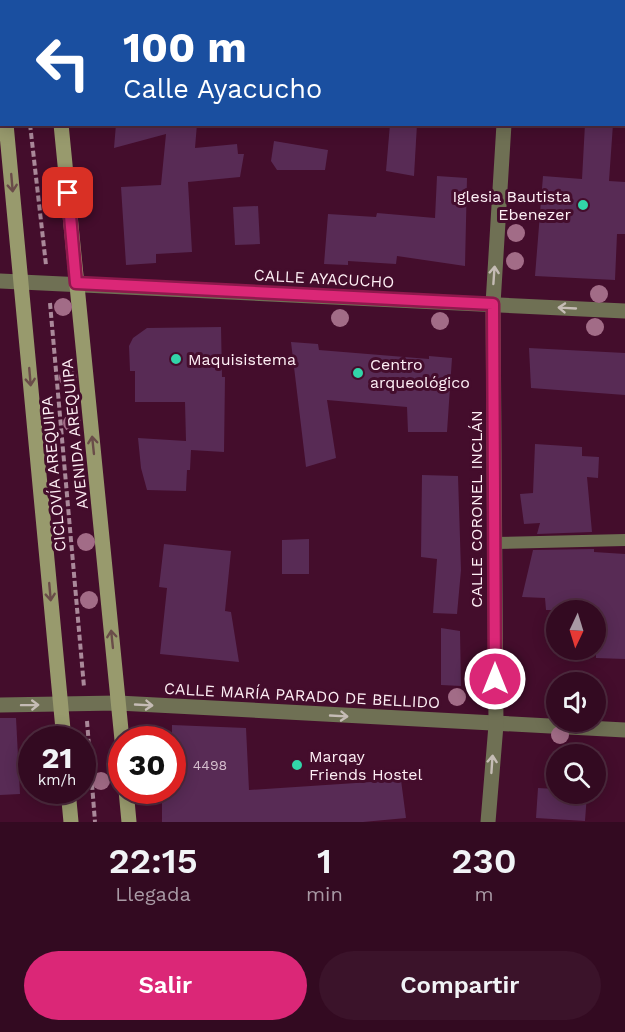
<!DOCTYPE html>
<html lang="es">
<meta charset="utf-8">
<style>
:root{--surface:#330a21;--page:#3b132a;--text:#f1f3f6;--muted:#a99aa5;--line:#4e2b3f;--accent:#db2777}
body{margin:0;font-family:"Work Sans",sans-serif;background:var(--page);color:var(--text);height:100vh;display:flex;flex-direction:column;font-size:22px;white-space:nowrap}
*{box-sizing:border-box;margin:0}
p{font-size:20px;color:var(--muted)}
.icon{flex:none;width:33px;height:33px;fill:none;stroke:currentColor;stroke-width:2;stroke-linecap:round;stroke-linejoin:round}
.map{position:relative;height:822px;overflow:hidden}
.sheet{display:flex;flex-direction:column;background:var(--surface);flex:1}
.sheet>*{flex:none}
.banner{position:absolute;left:0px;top:0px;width:626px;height:126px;box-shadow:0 3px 15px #0003,0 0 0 2px var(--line);background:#1a4fa0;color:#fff;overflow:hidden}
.needle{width:39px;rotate:184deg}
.controls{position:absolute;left:546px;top:600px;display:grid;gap:12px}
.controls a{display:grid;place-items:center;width:60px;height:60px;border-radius:50%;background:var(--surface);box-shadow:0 3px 15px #0003,0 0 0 2px var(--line);font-size:30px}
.speed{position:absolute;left:18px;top:726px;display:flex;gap:12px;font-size:30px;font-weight:700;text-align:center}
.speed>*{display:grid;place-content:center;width:78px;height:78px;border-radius:50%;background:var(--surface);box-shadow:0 3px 15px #0003,0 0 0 2px var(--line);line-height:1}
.speed small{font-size:15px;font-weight:400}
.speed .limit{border:9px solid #d22;background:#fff;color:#111}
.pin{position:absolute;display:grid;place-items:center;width:51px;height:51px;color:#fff;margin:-26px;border-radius:12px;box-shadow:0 3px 9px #0006}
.me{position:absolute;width:66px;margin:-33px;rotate:0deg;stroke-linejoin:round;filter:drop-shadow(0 0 4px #0008)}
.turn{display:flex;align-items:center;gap:21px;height:126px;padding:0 24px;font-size:27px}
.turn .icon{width:78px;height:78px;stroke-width:2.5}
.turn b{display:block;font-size:42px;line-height:51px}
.eta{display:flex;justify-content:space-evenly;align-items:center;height:102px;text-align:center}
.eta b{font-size:36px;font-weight:600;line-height:42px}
.cta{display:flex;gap:12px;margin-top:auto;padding:12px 24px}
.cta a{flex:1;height:69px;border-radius:36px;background:var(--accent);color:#fff;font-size:24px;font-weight:600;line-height:69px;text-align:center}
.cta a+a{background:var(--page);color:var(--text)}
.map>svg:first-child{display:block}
.building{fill:#582b55}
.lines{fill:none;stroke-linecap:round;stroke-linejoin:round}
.path{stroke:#aa899a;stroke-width:4;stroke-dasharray:6 3;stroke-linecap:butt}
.lane{stroke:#6f7054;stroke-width:12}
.street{stroke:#6f7054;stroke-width:15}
.secondary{stroke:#989a6d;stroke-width:15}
.tree{fill:#a26c87}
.oneway{stroke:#6a4c49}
.oneway2{stroke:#c5bcb5}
.route-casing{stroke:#8e194d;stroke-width:15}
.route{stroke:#db2777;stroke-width:10}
.poi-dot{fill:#32d4a9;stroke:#440d2c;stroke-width:2}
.labels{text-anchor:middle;stroke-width:6;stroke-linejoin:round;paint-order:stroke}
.number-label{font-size:14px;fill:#d4becd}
.poi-label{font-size:16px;fill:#feeff5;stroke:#440d2c;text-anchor:start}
.street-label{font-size:16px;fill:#feeff5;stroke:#440d2c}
</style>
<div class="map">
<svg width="625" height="822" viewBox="0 0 625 822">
<rect width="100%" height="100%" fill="#440d2c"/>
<!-- building -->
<g class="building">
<polygon points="116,124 197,124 195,148 237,144 238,154 244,154 240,177 188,182 192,252 156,254 156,263 126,265 121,187 161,185 166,134 114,148"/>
<polygon points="390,124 417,124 414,176 386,171"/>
<polygon points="585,124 613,124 609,181 625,182 625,234 617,234 615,280 535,276 543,176 582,179"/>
<polygon points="274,141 328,150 325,170 277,170 271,161"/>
<polygon points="437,176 467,178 465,266 397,256 396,264 348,261 348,265 324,264 328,214 376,217 377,213 435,218"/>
<polygon points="258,206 260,244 235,245 233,207"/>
<polygon points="221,327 222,377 225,377 224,452 191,450 190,470 187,470 186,491 147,490 141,468 138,438 186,441 185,402 135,402 135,371 130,371 129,346 133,338 147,328"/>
<polygon points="291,342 318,344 319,350 429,359 429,356 452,358 447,432 408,432 407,407 327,400 336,458 306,467"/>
<polygon points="529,348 625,353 625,395 531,388"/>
<polygon points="535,444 582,447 582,456 599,457 598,478 587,477 592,532 537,534 540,523 524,524 520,494 533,493"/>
<polygon points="422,475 458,476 461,570 457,614 433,613 437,559 421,557"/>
<polygon points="309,539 309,574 282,574 282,540"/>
<polygon points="164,544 231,551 225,611 231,612 239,662 160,654 167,588 159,587"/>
<polygon points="594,549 594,552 625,554 625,659 596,658 596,610 546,610 545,598 522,597 533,550"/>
<polygon points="441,628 460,631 461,686 441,685"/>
<polygon points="0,718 16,718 20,794 0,795"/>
<polygon points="172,725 246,728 249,790 401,780 406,818 363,822 162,822 162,790 172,790"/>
<polygon points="538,788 556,789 556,794 587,794 585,821 536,818"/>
</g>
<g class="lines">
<!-- path -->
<g class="path">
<polyline points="16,0 16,2"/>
<polyline points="30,124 46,265"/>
<polyline points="50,303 84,687"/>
<polyline points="87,721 95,822"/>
</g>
<!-- lane -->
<polyline class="lane" points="494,543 625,540"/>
<!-- street -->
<g class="street">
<polyline points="512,2 512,0"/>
<polyline points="0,281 625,311"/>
<polyline points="0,705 118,703 625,730"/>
<polyline points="488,822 496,725 493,304 504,124"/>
</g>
<!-- secondary -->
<g class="secondary">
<polyline points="50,0 50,2"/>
<polyline points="0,57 2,73"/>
<polyline points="6,124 64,740"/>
<polyline points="61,124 122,740"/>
<polyline points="68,790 71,822"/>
<polyline points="126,790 129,822"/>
</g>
</g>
<!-- trees -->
<g class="tree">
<circle cx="52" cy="189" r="9"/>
<circle cx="516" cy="233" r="9"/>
<circle cx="515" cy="261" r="9"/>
<circle cx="599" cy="294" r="9"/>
<circle cx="63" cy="307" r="9"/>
<circle cx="340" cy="318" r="9"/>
<circle cx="440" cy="321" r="9"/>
<circle cx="595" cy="327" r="9"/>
<circle cx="68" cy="378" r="9"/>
<circle cx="72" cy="423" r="9"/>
<circle cx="86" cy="542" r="9"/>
<circle cx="89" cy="600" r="9"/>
<circle cx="457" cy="697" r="9"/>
<circle cx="560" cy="735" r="9"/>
<circle cx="101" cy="781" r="9"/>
</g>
<!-- one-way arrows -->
<defs><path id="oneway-shaft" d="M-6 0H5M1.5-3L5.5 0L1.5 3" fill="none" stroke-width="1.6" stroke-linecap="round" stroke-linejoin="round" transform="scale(1.5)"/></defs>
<g class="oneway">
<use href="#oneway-shaft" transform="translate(12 183) rotate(85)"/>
<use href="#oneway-shaft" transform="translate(30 377) rotate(85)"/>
<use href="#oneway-shaft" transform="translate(93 445) rotate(-96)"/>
<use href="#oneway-shaft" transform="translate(50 592) rotate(85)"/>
<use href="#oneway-shaft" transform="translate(112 639) rotate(-96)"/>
</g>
<g class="oneway2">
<use href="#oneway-shaft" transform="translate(494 275) rotate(-86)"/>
<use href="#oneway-shaft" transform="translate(567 308) rotate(-177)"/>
<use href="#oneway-shaft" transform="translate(30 705) rotate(-1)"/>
<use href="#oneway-shaft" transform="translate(144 705) rotate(3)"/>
<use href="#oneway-shaft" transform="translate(339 716) rotate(3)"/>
<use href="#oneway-shaft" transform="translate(492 764) rotate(-86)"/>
</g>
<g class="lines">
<!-- route casing -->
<g class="route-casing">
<polyline id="route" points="68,193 76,283 493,304 495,679"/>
</g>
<!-- route -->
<use href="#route" class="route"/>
</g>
<!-- markers -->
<g class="poi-dot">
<circle cx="583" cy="205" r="6"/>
<circle cx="176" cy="359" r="6"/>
<circle cx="358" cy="373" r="6"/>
<circle cx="297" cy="765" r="6"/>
</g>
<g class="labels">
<!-- number labels -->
<g class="number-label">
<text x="210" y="770">4498</text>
</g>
<!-- poi labels -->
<g class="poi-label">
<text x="571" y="202" text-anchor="end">Iglesia Bautista<tspan x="571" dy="18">Ebenezer</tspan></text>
<text x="188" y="365">Maquisistema</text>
<text x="370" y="370">Centro<tspan x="370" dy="18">arqueológico</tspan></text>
<text x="309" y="762">Marqay<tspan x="309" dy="18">Friends Hostel</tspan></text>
</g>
<!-- street labels -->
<g class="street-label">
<text transform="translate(324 278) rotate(3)" y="6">CALLE AYACUCHO</text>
<text transform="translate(74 434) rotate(-96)" y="6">AVENIDA AREQUIPA</text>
<text transform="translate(53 474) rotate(-95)" y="6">CICLOVÍA AREQUIPA</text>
<text transform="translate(476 509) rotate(-90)" y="6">CALLE CORONEL INCLÁN</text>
<text transform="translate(302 695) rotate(3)" y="6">CALLE MARÍA PARADO DE BELLIDO</text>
</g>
</g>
</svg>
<div class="controls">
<a><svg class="needle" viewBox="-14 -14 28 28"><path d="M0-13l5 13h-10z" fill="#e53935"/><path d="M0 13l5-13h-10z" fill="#a99aa5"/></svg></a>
<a><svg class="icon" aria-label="sound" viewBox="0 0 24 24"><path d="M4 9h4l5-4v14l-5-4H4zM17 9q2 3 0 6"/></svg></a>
<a><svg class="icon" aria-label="search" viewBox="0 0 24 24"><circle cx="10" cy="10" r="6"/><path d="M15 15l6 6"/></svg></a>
</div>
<div class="speed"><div>21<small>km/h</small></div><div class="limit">30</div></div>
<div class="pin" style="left:68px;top:193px;background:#d93025"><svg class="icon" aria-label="arrive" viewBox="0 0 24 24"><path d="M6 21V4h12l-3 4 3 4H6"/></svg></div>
<svg class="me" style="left:495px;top:679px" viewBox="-20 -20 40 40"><circle r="17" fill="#db2777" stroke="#fff" stroke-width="3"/><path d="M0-11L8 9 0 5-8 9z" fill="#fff"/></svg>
<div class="banner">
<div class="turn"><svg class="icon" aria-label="left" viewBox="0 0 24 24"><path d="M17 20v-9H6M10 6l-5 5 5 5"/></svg><div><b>100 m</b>Calle Ayacucho</div></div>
</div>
</div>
<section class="sheet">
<div class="eta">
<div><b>22:15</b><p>Llegada</p></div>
<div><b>1</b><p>min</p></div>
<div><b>230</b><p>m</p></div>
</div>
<div class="cta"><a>Salir</a><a>Compartir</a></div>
</section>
